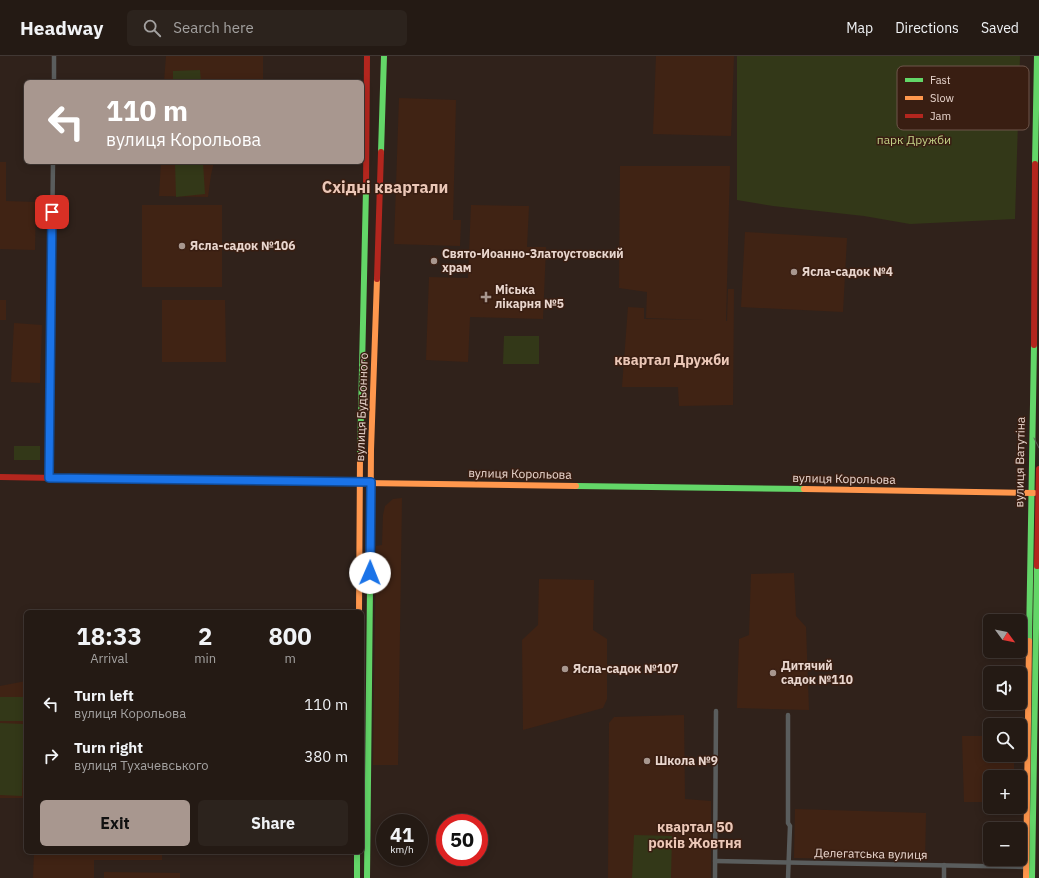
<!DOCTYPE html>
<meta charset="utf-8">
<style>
:root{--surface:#241a14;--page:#2c231d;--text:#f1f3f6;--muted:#a3a1a0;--line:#413834;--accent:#a8978f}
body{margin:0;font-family:"IBM Plex Sans",sans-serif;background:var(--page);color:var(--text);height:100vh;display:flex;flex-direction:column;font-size:15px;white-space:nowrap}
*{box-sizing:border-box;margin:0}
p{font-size:13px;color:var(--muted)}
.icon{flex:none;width:22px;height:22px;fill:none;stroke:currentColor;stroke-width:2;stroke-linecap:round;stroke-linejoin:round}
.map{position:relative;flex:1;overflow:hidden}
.details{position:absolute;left:24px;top:554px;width:340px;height:244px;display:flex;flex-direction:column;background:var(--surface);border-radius:6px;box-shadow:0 2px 10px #0003,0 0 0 1px var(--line)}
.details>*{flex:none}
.top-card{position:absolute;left:24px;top:24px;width:340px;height:84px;border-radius:6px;box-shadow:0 2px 10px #0003,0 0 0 1px var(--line);background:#a8978f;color:#fff;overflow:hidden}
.needle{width:26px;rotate:122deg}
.controls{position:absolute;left:983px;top:558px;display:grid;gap:8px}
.controls a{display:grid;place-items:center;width:44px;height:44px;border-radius:6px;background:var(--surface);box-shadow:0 2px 10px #0003,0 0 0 1px var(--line);font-size:20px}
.speed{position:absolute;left:376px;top:758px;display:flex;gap:8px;font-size:20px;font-weight:700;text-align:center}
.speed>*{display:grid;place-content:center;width:52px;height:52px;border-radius:50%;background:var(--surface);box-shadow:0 2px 10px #0003,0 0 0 1px var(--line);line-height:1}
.speed small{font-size:10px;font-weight:400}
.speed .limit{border:6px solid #d22;background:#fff;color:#111}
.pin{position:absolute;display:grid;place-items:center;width:34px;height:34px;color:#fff;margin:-17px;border-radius:8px;box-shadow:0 2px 6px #0006}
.me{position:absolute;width:44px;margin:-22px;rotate:1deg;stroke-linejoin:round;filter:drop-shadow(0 0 3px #0008)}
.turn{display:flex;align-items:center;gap:14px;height:84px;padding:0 16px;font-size:18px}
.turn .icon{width:52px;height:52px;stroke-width:2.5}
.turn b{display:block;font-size:28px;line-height:34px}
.eta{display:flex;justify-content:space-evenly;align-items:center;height:68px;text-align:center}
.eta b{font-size:24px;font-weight:700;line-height:28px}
.cta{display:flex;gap:8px;margin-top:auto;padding:8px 16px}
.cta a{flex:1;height:46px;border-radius:6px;background:var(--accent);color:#111;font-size:16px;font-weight:700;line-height:46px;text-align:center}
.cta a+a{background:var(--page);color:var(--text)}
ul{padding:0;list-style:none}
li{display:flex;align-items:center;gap:12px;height:52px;padding:0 16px}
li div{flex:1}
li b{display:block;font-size:15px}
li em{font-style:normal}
header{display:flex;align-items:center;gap:24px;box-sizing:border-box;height:56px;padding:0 20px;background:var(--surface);border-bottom:1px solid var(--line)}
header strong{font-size:19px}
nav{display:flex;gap:22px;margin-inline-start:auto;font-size:14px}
.search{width:280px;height:36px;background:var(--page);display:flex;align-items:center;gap:10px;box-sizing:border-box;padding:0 14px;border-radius:6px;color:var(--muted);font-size:15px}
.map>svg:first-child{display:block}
.built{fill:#402314}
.green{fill:#333818}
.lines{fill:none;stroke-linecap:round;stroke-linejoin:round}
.street{stroke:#5a5d5d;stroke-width:4.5}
.fast{stroke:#63d668;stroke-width:6}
.slow{stroke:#ff974d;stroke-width:6}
.jam{stroke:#b3261e;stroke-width:6}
.tram{stroke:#615e5b;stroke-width:1}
.route-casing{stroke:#114b97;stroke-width:10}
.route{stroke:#1a73e8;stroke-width:7}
.poi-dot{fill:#a8978f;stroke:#391e12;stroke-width:1.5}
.labels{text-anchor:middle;stroke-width:3;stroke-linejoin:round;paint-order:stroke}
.park-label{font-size:12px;fill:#c3d387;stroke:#391e12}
.poi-label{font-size:12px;font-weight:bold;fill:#e9d6ce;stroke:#391e12;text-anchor:start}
.street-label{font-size:12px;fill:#e9d6ce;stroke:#391e12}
.quarter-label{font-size:14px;font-weight:bold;fill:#ebc7b7;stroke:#391e12}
.district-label{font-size:16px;font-weight:bold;fill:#ebc7b7;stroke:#391e12}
.key{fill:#391e12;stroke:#6e554a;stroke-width:1}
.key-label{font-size:11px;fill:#e9d6ce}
</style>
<header>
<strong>Headway</strong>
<div class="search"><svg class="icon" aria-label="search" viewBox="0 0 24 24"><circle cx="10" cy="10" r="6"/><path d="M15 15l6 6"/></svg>Search here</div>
<nav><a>Map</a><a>Directions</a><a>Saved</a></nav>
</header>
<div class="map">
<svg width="1039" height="822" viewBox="0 0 1039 822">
<rect width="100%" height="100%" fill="#30221b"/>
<!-- built -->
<g class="built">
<polygon points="166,0 263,0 263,26 164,26"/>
<polygon points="656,0 734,0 731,80 653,78"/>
<polygon points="399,42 456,44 453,164 461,164 460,190 394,188"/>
<polygon points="0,106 6,106 6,145 36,146 35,194 0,193"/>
<polygon points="161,106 214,106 211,119 208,141 159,140"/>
<polygon points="620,110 730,110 726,265 727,265 728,233 734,233 733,349 679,350 678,331 622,331 628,251 644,252 644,263 705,264 646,262 647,236 619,232"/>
<rect x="142" y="149" width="80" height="82"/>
<polygon points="471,149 529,150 527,191 546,191 543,263 470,261 468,306 426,304 429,221 468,222"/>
<polygon points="745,176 847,182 843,256 741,251"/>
<rect x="0" y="244" width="6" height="20"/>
<polygon points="162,244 225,244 226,306 162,306"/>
<polygon points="14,267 42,269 40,327 11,326"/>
<polygon points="402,442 398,709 373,709 376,490 382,489 383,459 385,450 393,443"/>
<polygon points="794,517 796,560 806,571 809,654 737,652 739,583 749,579 751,518"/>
<polygon points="539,523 594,524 593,574 607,583 607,643 603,652 523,674 522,584 538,569"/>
<polygon points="26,625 26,696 24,742 0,742 0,630"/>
<polygon points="684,659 685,743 711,745 711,822 608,822 609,667 614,661"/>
<polygon points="962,680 990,680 990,699 1014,699 1014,721 990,721 990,746 964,746"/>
<polygon points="795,753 926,757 925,804 794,802"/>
<polygon points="34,796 162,796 162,804 94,804 94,822 33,822"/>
<polygon points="104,816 180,817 180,822 104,822"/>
</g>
<!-- green -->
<g class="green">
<polygon points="737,0 1020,0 1015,163 910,168 864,160 773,150 737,144"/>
<polygon points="200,14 201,26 173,26 173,15"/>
<polygon points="175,106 203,106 205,138 176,141"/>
<polygon points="504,280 539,280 539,308 503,308"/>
<rect x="14" y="390" width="26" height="14"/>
<rect x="0" y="641" width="24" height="24"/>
<polygon points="0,667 24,668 22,740 0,739"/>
<polygon points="634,779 672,780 671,822 632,822"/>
</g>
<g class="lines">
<!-- street -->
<g class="street">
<polyline points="54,26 54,0"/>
<polyline points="49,422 53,106"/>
<polyline points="715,805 1026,811"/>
<polyline points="715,822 716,655"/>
<polyline points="788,822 790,770 788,767 788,659"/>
<polyline points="944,822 944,809"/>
</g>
<!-- fast -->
<g class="fast">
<polyline points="381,96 384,0"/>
<polyline points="1035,108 1037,0"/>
<polyline points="360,401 366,133"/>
<polyline points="576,430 804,433"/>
<polyline points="1029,585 1034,289"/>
<polyline points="357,796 357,822"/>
<polyline points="367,822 370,531"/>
<polyline points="1032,822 1037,510"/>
</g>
<!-- slow -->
<g class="slow">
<polyline points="227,425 576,430"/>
<polyline points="804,433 1034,437"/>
<polyline points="370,531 371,394 377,223"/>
<polyline points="359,556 360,401"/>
<polyline points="1026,822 1029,585"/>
</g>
<!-- jam -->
<g class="jam">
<polyline points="366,133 367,0"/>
<polyline points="377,223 381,96"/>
<polyline points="1034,289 1035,108"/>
<polyline points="0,421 227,425"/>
<polyline points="1037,510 1039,413"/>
</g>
<!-- tram -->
<polyline class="tram" points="1034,382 1039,392"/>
</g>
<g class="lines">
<!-- route casing -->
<g class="route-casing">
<polyline id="route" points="52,156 49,422 371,426 370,517"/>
</g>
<!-- route -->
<use href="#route" class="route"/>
</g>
<!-- markers -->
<g class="poi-dot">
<circle cx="182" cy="190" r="4"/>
<circle cx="434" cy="205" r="4"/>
<circle cx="794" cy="216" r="4"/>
<path d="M484 235h4v4h4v4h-4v4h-4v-4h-4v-4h4z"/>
<circle cx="565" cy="613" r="4"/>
<circle cx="773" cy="617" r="4"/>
<circle cx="647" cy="705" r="4"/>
</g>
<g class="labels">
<!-- park labels -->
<g class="park-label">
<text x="914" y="88">парк Дружби</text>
</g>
<!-- poi labels -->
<g class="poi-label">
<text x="190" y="194">Ясла-садок №106</text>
<text x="442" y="202">Свято-Иоанно-Златоустовский<tspan x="442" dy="14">храм</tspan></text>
<text x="802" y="220">Ясла-садок №4</text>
<text x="495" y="238">Міська<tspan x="495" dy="14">лікарня №5</tspan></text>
<text x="781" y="614">Дитячий<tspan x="781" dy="14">садок №110</tspan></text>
<text x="573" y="617">Ясла-садок №107</text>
<text x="655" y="709">Школа №9</text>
</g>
<!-- street labels -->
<g class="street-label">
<text transform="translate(362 351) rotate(-88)" y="4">вулиця Будьонного</text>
<text transform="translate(1020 406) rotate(-89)" y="4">вулиця Ватутіна</text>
<text transform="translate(520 418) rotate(1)" y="4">вулиця Корольова</text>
<text transform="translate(844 423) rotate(1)" y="4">вулиця Корольова</text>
<text transform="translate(871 798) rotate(1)" y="4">Делегатська вулиця</text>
</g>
<!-- quarter labels -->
<g class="quarter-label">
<text x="672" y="309">квартал Дружби</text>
<text x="695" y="776">квартал 50<tspan x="695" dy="16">років Жовтня</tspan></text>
</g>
<!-- district labels -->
<g class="district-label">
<text x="385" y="137">Східні квартали</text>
</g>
</g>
<!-- legend -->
<rect x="897" y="10" width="132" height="64" rx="6" class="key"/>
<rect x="905" y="22" width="18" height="4" fill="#63d668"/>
<rect x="905" y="40" width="18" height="4" fill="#ff974d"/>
<rect x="905" y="58" width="18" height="4" fill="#b3261e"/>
<g class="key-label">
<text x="930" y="28">Fast</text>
<text x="930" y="46">Slow</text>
<text x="930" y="64">Jam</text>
</g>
</svg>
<div class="controls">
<a><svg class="needle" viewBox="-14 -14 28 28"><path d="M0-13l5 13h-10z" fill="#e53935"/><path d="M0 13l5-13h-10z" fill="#a3a1a0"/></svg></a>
<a><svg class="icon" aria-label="sound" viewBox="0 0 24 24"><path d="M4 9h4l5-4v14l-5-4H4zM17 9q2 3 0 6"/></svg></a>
<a><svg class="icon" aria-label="search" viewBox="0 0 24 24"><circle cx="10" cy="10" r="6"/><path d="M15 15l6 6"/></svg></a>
<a>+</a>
<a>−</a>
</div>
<div class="speed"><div>41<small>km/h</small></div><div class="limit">50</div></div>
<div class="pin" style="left:52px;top:156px;background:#d93025"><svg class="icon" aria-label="arrive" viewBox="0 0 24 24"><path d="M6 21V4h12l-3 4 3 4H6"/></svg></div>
<svg class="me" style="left:370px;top:517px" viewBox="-20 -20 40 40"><circle r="19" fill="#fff"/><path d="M0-13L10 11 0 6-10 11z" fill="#1a73e8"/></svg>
<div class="top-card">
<div class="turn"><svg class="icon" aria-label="left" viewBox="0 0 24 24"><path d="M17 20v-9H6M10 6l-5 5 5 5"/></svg><div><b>110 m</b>вулиця Корольова</div></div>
</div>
<section class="details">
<div class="eta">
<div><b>18:33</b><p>Arrival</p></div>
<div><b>2</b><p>min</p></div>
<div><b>800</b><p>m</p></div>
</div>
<ul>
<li><svg class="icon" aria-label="left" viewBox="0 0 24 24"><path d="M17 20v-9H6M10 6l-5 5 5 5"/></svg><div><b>Turn left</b><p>вулиця Корольова</p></div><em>110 m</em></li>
<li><svg class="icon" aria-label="right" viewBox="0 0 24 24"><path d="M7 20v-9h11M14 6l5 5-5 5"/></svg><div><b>Turn right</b><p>вулиця Тухачевського</p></div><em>380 m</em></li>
</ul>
<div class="cta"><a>Exit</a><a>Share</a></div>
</section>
</div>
